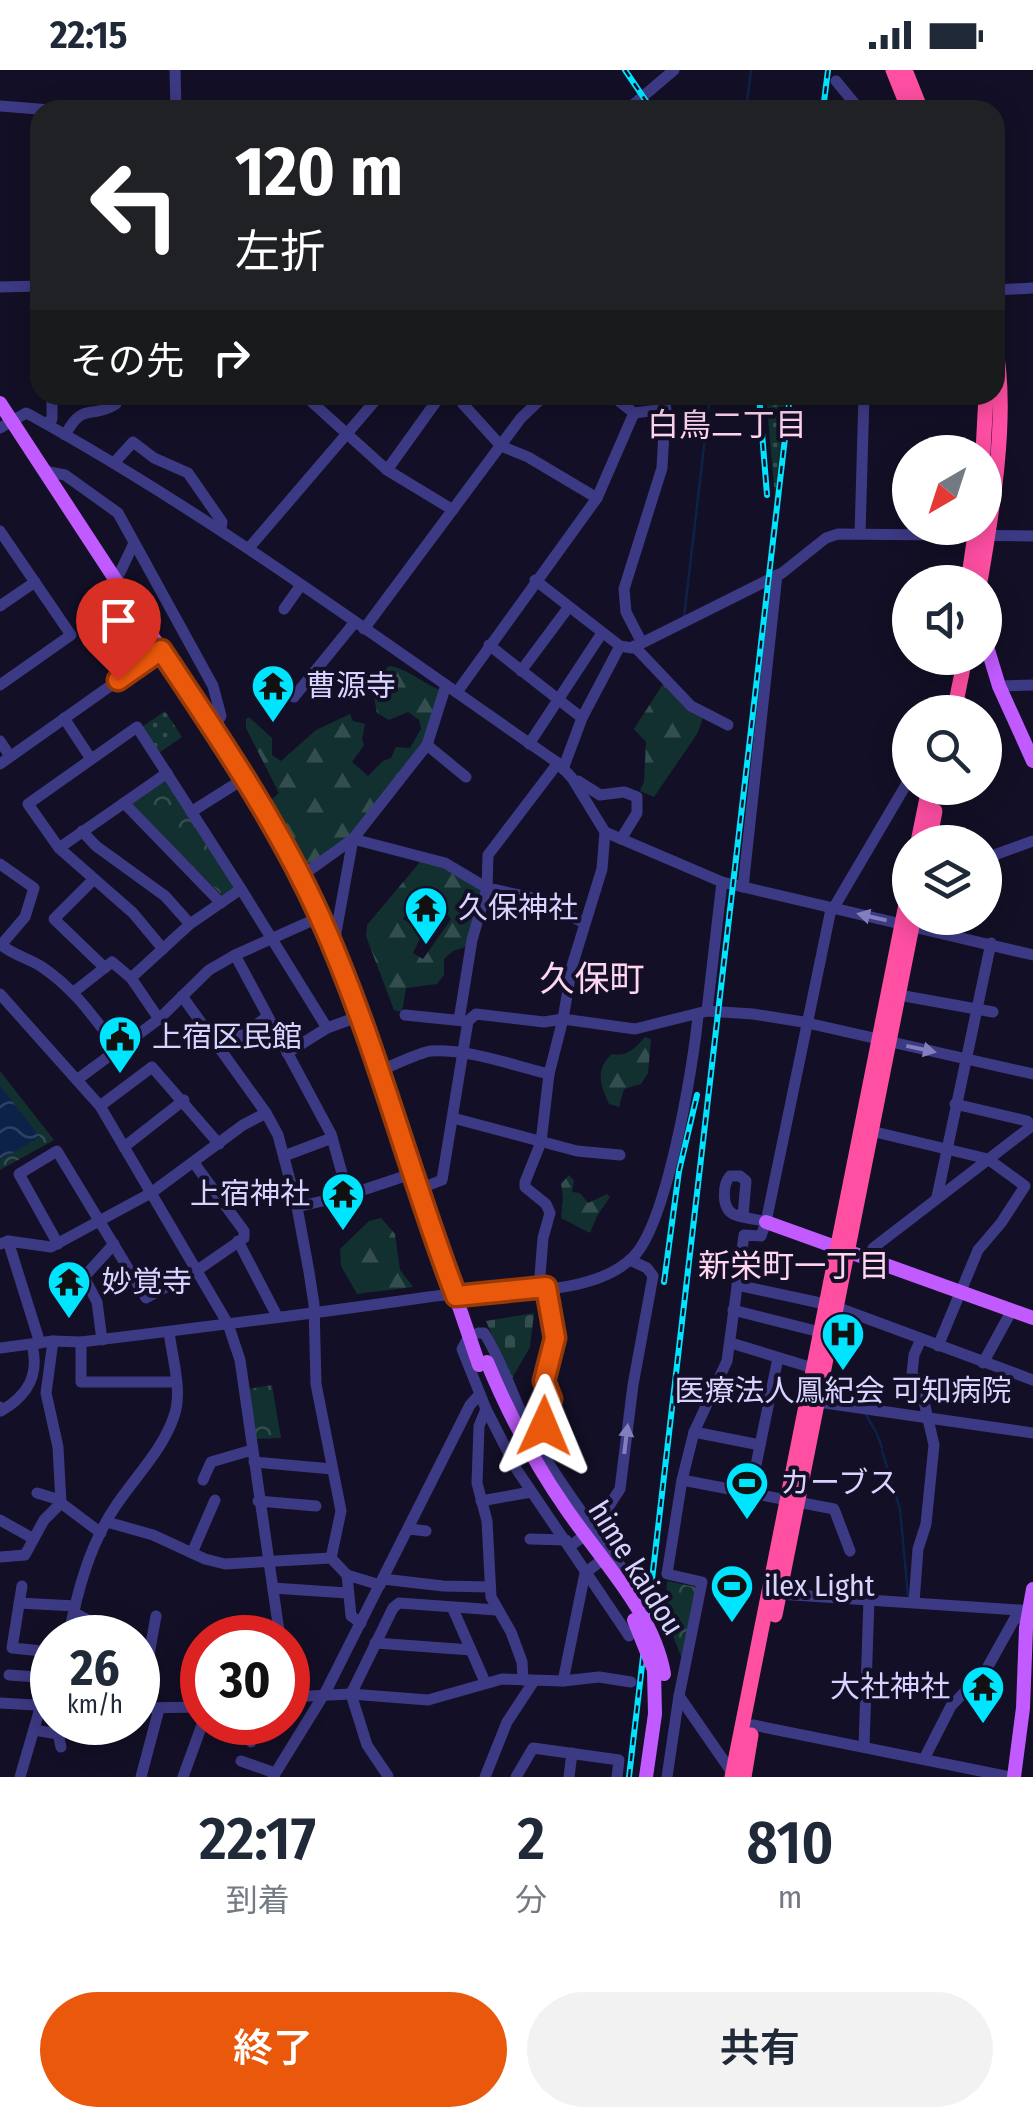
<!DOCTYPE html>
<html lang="ja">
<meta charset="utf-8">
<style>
:root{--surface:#fff;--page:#f2f2f3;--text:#1f2937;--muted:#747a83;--accent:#ea580c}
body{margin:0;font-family:"Fira Sans Condensed","Noto Sans JP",sans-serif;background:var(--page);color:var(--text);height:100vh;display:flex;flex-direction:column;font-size:38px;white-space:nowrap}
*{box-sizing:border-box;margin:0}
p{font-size:32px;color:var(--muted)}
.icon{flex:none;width:55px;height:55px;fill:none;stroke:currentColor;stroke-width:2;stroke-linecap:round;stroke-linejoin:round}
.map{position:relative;height:1707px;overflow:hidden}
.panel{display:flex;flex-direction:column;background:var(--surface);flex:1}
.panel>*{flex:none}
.guide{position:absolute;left:30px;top:30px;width:975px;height:305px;border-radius:30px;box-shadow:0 5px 25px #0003;background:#202124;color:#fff;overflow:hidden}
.needle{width:65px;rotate:219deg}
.fabs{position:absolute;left:892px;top:365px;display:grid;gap:20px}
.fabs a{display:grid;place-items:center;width:110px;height:110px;border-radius:50%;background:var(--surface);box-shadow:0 5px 25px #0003;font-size:50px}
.speed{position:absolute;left:30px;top:1545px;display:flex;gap:20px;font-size:50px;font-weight:700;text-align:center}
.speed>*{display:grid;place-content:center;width:130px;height:130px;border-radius:50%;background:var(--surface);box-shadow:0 5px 25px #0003;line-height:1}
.speed small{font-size:25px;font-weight:400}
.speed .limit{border:15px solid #d22;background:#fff;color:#111}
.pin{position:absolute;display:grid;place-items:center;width:85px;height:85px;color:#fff;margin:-102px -42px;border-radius:50% 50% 50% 0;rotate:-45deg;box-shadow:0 0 10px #0007}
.pin .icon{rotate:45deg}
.me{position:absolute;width:110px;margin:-55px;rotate:1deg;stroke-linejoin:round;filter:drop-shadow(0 0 8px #0008)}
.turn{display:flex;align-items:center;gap:35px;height:210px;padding:0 40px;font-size:45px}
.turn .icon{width:130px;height:130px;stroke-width:2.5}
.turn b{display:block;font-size:70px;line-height:85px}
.then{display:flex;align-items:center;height:95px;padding:0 40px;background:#0003;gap:20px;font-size:38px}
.eta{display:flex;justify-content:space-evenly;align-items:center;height:170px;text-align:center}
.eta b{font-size:60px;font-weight:600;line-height:70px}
.primary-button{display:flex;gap:20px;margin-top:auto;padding:20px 40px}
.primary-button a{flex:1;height:115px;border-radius:60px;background:var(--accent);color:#fff;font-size:40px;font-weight:600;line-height:115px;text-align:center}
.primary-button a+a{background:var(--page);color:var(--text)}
.status{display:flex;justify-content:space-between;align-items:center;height:70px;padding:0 50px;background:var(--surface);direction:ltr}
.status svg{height:28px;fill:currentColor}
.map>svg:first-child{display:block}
.grass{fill:url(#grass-dots)}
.forest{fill:url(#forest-firs);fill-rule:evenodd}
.cemetery{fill:url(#cemetery-stones)}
.park{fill:url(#park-crowns)}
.water{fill:url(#water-waves)}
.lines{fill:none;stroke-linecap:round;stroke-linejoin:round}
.stream{stroke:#0c2248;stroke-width:2.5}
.minor{stroke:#3d3a85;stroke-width:11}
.major{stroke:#c25bff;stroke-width:14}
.highway{stroke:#ff4fa3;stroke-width:15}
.rail-casing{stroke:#00e5ff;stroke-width:6}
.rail{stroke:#130f26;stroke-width:2.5;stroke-dasharray:8;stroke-linecap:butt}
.major-bridge{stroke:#c25bff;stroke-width:14}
.oneway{fill:#837fbc}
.route-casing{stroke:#983908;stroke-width:25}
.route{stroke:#ea580c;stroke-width:18}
.labels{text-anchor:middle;stroke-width:8;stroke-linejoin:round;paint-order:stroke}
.poi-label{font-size:30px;fill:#d9d4ff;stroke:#130f26;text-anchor:start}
.street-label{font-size:30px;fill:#d9d4ff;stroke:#130f26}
.neighbourhood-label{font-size:32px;fill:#ffd6f0;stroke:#130f26}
.quarter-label{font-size:35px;fill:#ffd6f0;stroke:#130f26}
</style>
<div class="status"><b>22:15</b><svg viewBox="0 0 49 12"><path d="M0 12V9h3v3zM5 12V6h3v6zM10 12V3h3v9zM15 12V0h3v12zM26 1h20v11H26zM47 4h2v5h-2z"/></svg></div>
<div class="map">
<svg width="1033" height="1707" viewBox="0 0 1033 1707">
<defs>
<pattern id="grass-dots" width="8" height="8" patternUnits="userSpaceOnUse" patternTransform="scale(2.5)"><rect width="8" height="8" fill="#12302f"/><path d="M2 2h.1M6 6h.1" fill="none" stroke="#344d4e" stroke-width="1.8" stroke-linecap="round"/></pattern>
<pattern id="forest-firs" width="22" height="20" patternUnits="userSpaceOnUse" patternTransform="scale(2.5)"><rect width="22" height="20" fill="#12302f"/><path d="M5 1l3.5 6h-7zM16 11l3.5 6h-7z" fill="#344d4e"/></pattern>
<pattern id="cemetery-stones" width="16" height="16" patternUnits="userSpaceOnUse" patternTransform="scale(2.5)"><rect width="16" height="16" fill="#12302f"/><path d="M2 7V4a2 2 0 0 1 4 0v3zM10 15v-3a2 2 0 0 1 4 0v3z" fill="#344d4e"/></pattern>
<pattern id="park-crowns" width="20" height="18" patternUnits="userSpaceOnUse" patternTransform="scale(2.5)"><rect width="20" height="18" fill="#12302f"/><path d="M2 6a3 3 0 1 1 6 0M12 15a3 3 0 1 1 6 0" fill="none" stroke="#344d4e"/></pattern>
<pattern id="water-waves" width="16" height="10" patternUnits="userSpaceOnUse" patternTransform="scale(2.5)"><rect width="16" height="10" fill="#0c2248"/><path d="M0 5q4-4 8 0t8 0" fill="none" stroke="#2f4163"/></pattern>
</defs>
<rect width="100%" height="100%" fill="#130f26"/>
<!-- grass -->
<g class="grass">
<polygon points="766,325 785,325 775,427"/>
<polygon points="165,641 182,667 159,683 142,657"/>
</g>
<!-- forest -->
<g class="forest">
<path d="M391,596C409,600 424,614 442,621L425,673L350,767L308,801L270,731L279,723L246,658V649L249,647L272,668V685L281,691L316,660L350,644L353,651L365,654L362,669L364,675L352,692L368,706L383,691L391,688L396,677L410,678L421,659L419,650L408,642L389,650L377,643L374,627L387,597Z"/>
<polygon points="663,614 703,648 697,664 654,727 640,721 644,712 646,672 634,659"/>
<path d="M420,792L443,796L481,821L468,876L453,881L444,889V905L437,914L406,918L402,942L394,940L366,866L367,855ZM422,825L437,832L451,849L423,889L413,883L423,862L403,849Z"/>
<path d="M645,967L651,969L648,1003L641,1014L624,1019L619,1037L609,1034C601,1016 594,1000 612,984C628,987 635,978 645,967Z"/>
<polygon points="569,1105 574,1111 572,1122 580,1123 588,1133 607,1124 610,1127 597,1146 590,1163 561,1148 563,1127 561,1114"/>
<polygon points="381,1148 395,1164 400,1200 413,1217 357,1224 341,1196 340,1179 369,1151"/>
</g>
<!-- cemetery -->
<polygon class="cemetery" points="534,1243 530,1277 511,1310 486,1251"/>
<!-- park -->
<g class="park">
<polygon points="165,710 235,818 222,825 131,735"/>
<polygon points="0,1001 54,1070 0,1100"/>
<polygon points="272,1315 281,1368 254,1369 247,1319"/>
<polygon points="667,1511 696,1517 682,1589 665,1545"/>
</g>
<!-- water -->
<polygon class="water" points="0,1016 40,1067 0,1090"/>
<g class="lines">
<!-- stream -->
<g class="stream">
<polyline points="746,40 751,0"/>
<polyline points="684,547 710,325"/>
<polyline points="865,1343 876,1362"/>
<polyline points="877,1364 882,1378"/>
<polyline points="882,1381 900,1439 908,1526"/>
</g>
<!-- minor -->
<g class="minor">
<polyline points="175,0 176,40"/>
<polyline points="836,11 860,40"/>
<polyline points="0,36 51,40"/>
<polyline points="627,40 674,0"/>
<polyline points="0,217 40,216"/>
<polyline points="995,220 1033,218"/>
<polyline points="304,325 387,400 453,440"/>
<polyline points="467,325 463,334 501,376 528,387 597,428"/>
<polyline points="611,325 634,343 666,339"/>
<polyline points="46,353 52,349 52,325"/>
<path d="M0,358L26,343L32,346C216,448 385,574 558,693L572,708L605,762L602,799L572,896L563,949L635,959L707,941L753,944L803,952L1033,1004"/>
<path d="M65,365C84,330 92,350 116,334L117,325"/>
<polyline points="114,393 133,372 154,388 188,403 222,452 221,458"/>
<polyline points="387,400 438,329"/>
<polyline points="44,401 65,405 118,443 213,616 221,646 213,659"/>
<polyline points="0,461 71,565 0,615"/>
<polyline points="860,464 864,325"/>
<polyline points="249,478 380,325"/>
<polyline points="535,510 620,576 632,578 782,503 826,468 838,464 1033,466"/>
<polyline points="116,511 134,473"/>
<polyline points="0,536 35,512"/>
<polyline points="284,539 301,515"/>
<polyline points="364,559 521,348 545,325"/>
<polyline points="641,571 626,542 624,519 662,398 666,325"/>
<polyline points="489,575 582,648"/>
<polyline points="634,576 691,636 728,655"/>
<polyline points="521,601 568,538"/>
<polyline points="999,616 1033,615"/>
<polyline points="457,622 597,428 634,343"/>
<polyline points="294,627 355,552"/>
<polyline points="64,648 91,689"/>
<polyline points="0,671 10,686"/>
<polyline points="529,674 602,563"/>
<polyline points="427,675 466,707"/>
<polyline points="0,694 161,580"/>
<polyline points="563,699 582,648 620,576"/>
<polyline points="578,711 600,725 624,722 637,727 637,743 621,769"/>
<polyline points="124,733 167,703"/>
<polyline points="191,742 245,708"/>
<polyline points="82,761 96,776 165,826 190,854"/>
<polyline points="605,762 722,812 1033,885"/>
<polyline points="59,778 124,733 221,833"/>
<polyline points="985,793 997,784 1033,771"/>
<polyline points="0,794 34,818 25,847 1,875"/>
<polyline points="300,807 353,769 427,675 446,615"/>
<polyline points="94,809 54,849 105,898"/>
<polyline points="743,817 777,505"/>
<path d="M0,874C13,885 28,888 42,897C75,919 94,948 118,979"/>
<polyline points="163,879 133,843 59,778 28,734 137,657 241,819"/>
<polyline points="333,879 353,769 445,793 487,818 529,827 585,853"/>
<polyline points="235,885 331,1064 348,1125"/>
<polyline points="131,908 190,854 241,819 327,958"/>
<polyline points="75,921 112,892 131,908 159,949"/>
<polyline points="0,924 100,1036 228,1254 240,1290 280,1568"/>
<polyline points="899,925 993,942"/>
<polyline points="182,926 266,1043 278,1065 297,1137 309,1202 314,1234 316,1314 341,1441 331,1488"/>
<polyline points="707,941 722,812"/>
<polyline points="405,945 464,951"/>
<polyline points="459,950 472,870 487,818 488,785 558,693"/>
<polyline points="221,980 267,947"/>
<polyline points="287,983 327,958 360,946"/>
<path d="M379,1001C392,996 420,982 431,981C470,979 511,995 549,1004"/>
<polyline points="78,1009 159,949 209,900 235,885 320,847"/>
<polyline points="955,1034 1027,1051 1032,1056"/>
<polyline points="100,1036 152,997 219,1074"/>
<polyline points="453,1048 577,1081 620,1085"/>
<polyline points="871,1061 988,1089 1025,1116 1001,1153 978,1180 938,1276"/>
<polyline points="124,1077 184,1030"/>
<polyline points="284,1086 332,1068"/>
<polyline points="419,1119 442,1110 468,951 476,944 544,952 563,949 549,1004 541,1072 525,1112 525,1117 546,1134 550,1143 543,1168 539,1218"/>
<polyline points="937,1127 991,873"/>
<polyline points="297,1137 348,1125 414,1103"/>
<path d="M743,1146L746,1111L740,1106H730C723,1114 721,1137 733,1144C741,1148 757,1149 766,1152"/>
<polyline points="8,1171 40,1273"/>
<polyline points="238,1171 277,1246"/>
<polyline points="0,1174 8,1171 51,1177 151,1123 243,1055 266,1043"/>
<polyline points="58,1174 19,1104 57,1081 146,1228 196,1201 244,1168 244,1161 194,1093"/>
<polyline points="877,1192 873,1178 1033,1055"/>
<polyline points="737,1215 825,1234"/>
<polyline points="836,1237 1033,1310"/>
<polyline points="733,1240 820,1262"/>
<path d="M478,1263H484C505,1295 517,1341 538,1376C563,1418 593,1458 622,1498"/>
<polyline points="469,1266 462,1279 486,1339 517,1400 629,1566"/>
<polyline points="102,1270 97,1232 84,1207 114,1174"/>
<polyline points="53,1271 46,1323 58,1377 61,1433"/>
<polyline points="81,1272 81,1312 175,1312"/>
<polyline points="731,1273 813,1298"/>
<path d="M0,1278L53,1271L81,1272C197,1258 312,1244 428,1227C486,1218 590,1232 634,1186C667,1152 693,998 698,946"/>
<polyline points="983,1293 1012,1240"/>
<polyline points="818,1332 1033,1363"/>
<path d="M0,1337L1,1341C27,1326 40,1306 32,1275"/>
<polyline points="486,1339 479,1356 477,1413 487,1451 491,1527 511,1562 522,1592 523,1610"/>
<polyline points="694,1362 760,1375"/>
<path d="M537,1375C543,1359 543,1344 551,1329L544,1311L555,1268L546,1217"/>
<polyline points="254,1392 332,1399"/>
<polyline points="203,1410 211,1392 252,1380"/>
<polyline points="682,1410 667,1504 702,1512 679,1626 733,1704"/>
<polyline points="37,1423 60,1430"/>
<polyline points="750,1424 778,1288"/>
<polyline points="258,1431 316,1436"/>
<polyline points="481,1431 531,1422"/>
<polyline points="0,1450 32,1468"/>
<polyline points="107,1452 153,1465 205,1489 225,1494 331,1488 347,1505 351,1546 361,1553"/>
<polyline points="409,1459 426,1461"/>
<polyline points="530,1469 566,1470"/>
<polyline points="570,1476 594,1459 620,1419 633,1315 653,1206 647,1198 630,1190"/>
<polyline points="850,1481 834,1439 682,1410 694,1362 727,1291 744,1165 761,1166 766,1152 830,844 910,708"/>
<polyline points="192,1483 215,1430"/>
<polyline points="0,1487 25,1485 44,1450 61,1433 101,1463"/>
<polyline points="347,1505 380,1515"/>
<polyline points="383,1509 443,1516 490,1517"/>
<polyline points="22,1516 12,1578 52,1582"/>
<polyline points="273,1518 347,1523"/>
<polyline points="779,1524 1033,1541"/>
<polyline points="914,1532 918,1479 926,1454 934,1375 922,1323 912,1303 914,1285 921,1269"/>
<polyline points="19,1533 75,1536"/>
<polyline points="453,1539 485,1612"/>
<polyline points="75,1543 122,1568"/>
<path d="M68,1568C77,1523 89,1476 115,1437C134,1408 163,1380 174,1346C183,1322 172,1287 169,1262"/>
<polyline points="375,1573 471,1580"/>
<polyline points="9,1605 52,1608"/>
<polyline points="563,1611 585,1503 610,1484"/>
<polyline points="288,1627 351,1624 428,1630 502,1609 563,1611 599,1607 631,1612"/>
<polyline points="0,1633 52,1636"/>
<polyline points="138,1638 202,1637"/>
<polyline points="146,1638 150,1579 156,1546"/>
<polyline points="753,1655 1010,1707"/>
<polyline points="34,1660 58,1664 61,1677"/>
<polyline points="251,1672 257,1652"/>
<polyline points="864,1676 869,1529"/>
<polyline points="924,1689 951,1636 986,1600 1015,1548 1021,1548 1029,1540"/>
<polyline points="241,1691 275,1703"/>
<polyline points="388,1706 367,1675 351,1624 393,1538 399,1533 496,1540"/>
<polyline points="20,1707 41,1635 52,1618"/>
<polyline points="141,1707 159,1639"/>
<polyline points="183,1707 203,1652"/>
<polyline points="273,1707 326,1621 470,1335 480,1324"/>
<polyline points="485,1707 507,1652 534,1611"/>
<polyline points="516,1707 533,1678 619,1690 617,1707"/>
<polyline points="569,1707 572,1683"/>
<polyline points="667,1707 679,1626"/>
</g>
<!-- major -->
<g class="major">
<polyline points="0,333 245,708 314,836 360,946 479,1295"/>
<polyline points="985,570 999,616 1033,691"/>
<polyline points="766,1152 1033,1248"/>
<polyline points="646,1707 655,1644 654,1600"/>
<polyline points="1014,1707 1023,1638 1026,1558 1033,1519"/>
</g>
<!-- highway -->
<g class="highway">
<polyline points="893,0 909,40"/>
<polyline points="905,0 921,40"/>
<polyline points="983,382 986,325"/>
<polyline points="968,512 976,458"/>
<path d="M980,512C992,443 1009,344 995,275"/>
<polyline points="954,642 965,588"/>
<polyline points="918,772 929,718"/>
<polyline points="929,772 935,741"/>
<polyline points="775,1545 912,856"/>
<polyline points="732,1707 910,814"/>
<polyline points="744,1707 751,1665"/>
</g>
<!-- rail casing -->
<g class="rail-casing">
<g id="rail">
<polyline points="625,0 652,40"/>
<polyline points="823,40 828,0"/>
<polyline points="759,325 767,425"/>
<polyline points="664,1212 679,1101 697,1025"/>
<polyline points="629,1707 790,325"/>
</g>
</g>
<!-- rail -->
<use href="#rail" class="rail"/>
<!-- major-bridge -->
<g class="major-bridge">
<path d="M487,1292C509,1345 534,1393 567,1440C602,1491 653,1542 664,1604"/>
<polyline points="634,1550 654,1600"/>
</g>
</g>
<!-- one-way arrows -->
<defs><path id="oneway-solid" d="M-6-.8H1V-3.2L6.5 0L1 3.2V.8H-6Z" transform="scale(2.5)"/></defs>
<g class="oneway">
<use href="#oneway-solid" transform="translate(872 847) rotate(-167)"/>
<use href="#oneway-solid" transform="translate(921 979) rotate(12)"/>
<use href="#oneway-solid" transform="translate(626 1369) rotate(-83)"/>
</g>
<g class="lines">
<!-- route casing -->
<g class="route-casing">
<path id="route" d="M118,610L161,580C218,666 278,753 320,847C375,969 408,1101 456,1226L546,1217L555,1268L544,1311L551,1329L543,1344L544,1356"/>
</g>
<!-- route -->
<use href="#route" class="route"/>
</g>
<!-- icons -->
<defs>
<g id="temple-pin" transform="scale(2.25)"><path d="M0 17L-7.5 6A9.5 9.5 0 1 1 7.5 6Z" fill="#00e5ff" stroke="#130f26"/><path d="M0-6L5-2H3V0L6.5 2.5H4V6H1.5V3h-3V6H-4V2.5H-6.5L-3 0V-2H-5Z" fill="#111"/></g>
<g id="civic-pin" transform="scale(2.25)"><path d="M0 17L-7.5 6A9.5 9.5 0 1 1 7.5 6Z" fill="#00e5ff" stroke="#130f26"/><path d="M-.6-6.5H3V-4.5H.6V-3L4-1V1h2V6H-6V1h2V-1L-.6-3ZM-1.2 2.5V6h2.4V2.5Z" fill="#111"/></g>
<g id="hospital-pin" transform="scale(2.25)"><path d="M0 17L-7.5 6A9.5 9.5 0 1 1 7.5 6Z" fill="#00e5ff" stroke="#130f26"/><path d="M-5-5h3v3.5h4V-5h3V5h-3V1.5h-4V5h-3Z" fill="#111"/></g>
<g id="stadium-pin" transform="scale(2.25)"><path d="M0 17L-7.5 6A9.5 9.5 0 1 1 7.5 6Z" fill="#00e5ff" stroke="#130f26"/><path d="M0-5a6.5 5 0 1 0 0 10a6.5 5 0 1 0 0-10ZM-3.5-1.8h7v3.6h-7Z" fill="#111"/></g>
</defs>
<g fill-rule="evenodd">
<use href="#temple-pin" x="273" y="616"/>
<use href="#temple-pin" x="426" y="838"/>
<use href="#civic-pin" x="120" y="967"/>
<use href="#temple-pin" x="343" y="1124"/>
<use href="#temple-pin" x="69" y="1212"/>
<use href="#hospital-pin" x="843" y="1264"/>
<use href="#stadium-pin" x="747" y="1413"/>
<use href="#stadium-pin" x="732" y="1516"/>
<use href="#temple-pin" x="983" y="1617"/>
</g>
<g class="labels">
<!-- poi labels -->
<g class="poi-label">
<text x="306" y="626">曹源寺</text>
<text x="458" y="848">久保神社</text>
<text x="152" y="977">上宿区民館</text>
<text x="310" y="1134" text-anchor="end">上宿神社</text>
<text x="102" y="1222">妙覚寺</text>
<text x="843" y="1331" text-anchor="middle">医療法人鳳紀会 可知病院</text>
<text x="780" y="1423">カーブス</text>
<text x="764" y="1526">ilex Light</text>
<text x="950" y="1627" text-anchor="end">大社神社</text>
</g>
<!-- street labels -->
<g class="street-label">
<text transform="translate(636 1498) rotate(58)" y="10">hime kaidou</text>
</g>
<!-- neighbourhood labels -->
<g class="neighbourhood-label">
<text x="727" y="366">白鳥二丁目</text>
<text x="794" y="1207">新栄町一丁目</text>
</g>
<!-- quarter labels -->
<g class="quarter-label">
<text x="592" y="921">久保町</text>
</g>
</g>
</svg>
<div class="fabs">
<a><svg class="needle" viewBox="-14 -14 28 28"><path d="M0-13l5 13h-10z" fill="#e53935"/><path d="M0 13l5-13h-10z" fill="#747a83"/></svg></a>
<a><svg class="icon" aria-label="sound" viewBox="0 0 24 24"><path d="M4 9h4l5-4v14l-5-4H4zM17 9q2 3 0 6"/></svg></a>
<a><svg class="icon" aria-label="search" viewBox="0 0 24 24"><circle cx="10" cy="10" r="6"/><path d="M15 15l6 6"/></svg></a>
<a><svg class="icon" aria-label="layers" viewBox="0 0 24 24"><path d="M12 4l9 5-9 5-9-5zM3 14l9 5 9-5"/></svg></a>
</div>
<div class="speed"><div>26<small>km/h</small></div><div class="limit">30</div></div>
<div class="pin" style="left:118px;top:610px;background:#d93025"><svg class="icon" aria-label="arrive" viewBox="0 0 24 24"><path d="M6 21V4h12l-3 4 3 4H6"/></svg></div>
<svg class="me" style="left:544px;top:1356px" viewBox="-20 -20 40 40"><path d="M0-17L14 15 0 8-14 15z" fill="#ea580c" stroke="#fff" stroke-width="4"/></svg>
<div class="guide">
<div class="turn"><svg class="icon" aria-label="left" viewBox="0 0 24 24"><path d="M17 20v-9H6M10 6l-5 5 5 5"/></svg><div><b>120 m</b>左折</div></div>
<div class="then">その先<svg class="icon" aria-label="right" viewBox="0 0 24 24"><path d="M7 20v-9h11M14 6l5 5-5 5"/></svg></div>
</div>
</div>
<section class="panel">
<div class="eta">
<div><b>22:17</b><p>到着</p></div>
<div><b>2</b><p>分</p></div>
<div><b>810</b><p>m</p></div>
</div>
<div class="primary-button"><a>終了</a><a>共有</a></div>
</section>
